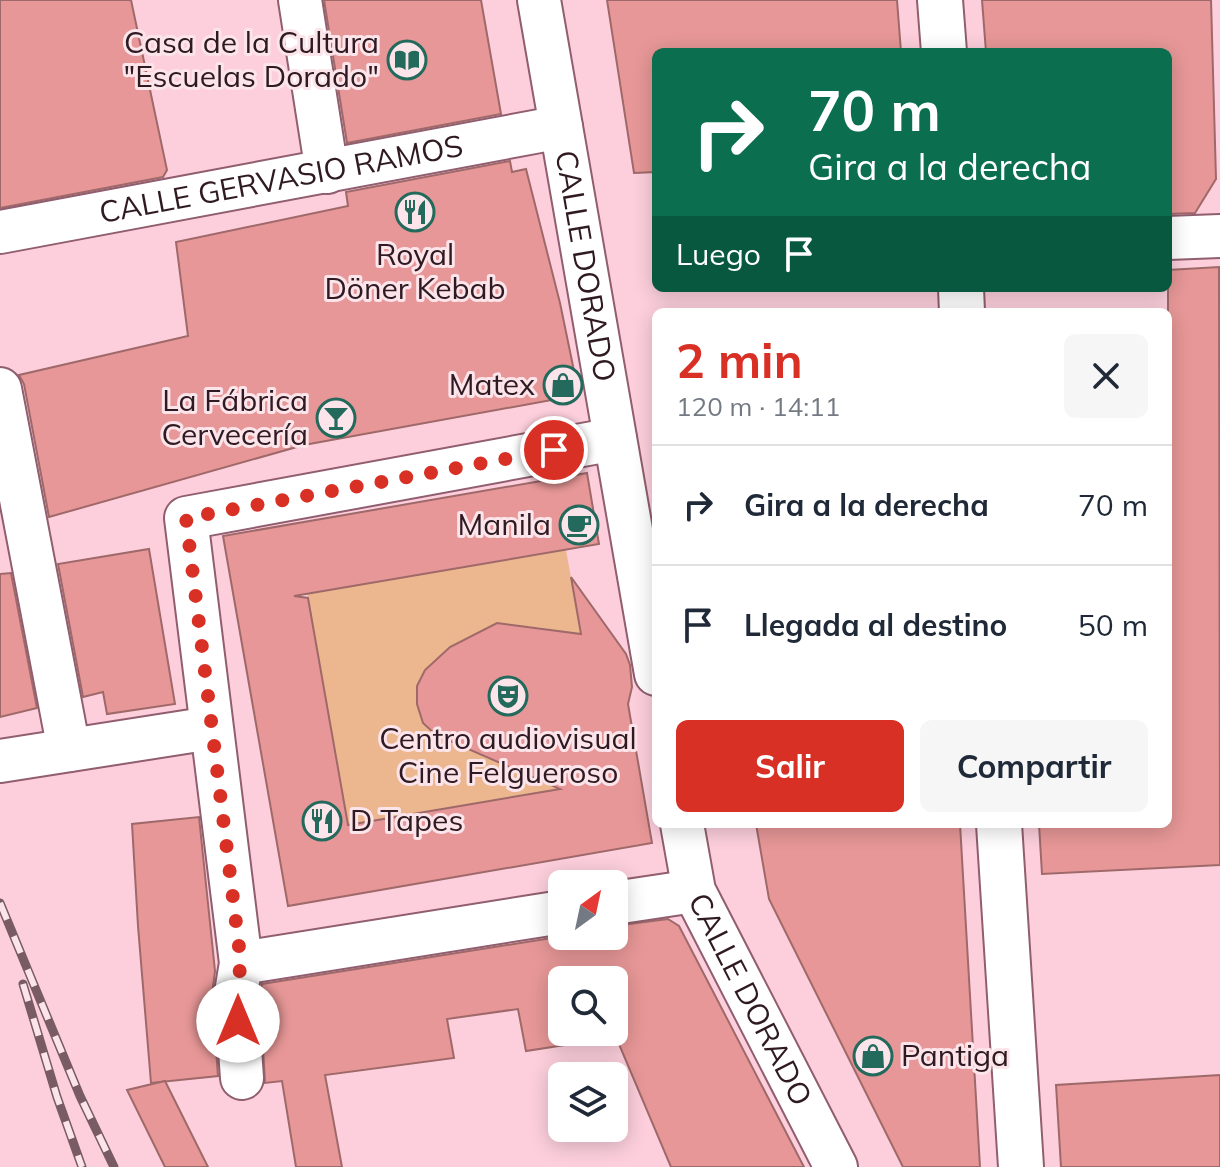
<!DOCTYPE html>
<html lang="es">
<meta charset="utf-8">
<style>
:root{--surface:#fff;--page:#f6f6f7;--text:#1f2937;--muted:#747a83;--line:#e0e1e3;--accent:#d93025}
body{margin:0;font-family:Mulish,sans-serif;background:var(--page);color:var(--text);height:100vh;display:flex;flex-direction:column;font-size:30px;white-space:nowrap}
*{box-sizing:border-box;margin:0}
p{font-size:26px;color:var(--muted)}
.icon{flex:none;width:44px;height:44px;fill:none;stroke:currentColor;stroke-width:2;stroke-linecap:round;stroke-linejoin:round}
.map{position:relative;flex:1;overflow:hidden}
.side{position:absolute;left:652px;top:308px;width:520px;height:520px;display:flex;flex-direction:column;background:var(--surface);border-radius:12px;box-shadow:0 4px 20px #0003}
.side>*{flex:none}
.top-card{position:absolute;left:652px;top:48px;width:520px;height:244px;border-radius:12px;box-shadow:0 4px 20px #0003;background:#0b6e4f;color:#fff;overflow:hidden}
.needle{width:52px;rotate:33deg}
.controls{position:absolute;left:548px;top:870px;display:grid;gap:16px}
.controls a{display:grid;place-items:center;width:80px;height:80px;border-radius:12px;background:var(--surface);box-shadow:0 4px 20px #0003;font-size:40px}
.pin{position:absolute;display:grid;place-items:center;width:68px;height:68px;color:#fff;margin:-34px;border:4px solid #fff;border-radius:50%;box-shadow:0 2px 8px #0007}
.me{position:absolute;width:88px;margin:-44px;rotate:0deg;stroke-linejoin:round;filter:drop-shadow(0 0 6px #0008)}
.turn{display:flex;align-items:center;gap:28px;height:168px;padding:0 24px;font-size:36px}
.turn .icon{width:104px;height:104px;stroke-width:2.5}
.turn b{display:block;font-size:56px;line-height:68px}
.then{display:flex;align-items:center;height:76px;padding:0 24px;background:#0003;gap:16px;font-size:30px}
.round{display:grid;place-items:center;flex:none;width:84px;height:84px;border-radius:12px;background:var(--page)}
.head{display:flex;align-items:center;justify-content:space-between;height:136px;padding:0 24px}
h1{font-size:48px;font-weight:700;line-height:60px;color:var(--accent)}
.cta{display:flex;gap:16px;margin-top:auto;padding:16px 24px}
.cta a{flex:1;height:92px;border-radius:12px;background:var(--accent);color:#fff;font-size:32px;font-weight:700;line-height:92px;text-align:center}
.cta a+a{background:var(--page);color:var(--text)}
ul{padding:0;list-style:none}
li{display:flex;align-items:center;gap:24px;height:120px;padding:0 24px;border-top:2px solid var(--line)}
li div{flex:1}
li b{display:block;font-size:30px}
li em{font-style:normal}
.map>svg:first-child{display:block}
.green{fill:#ecb78e}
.building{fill:#e79797;stroke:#9f696a;stroke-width:2;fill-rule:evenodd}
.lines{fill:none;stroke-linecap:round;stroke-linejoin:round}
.street-casing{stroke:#905e6e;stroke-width:46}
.secondary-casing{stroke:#905e6e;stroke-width:48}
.street{stroke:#fff;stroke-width:42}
.secondary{stroke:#fff;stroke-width:44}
.rail-casing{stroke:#785b64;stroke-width:9}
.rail{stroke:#fbe4ea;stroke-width:6;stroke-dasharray:18;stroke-linecap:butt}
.route{stroke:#d93025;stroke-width:14;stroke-dasharray:0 25.2}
.labels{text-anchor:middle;stroke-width:6;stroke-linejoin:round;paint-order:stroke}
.poi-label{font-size:30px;fill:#2f1a21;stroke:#fbe4ea;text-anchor:end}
.street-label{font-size:30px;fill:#2f1a21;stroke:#fbe4ea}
</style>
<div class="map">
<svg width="1220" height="1167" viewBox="0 0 1220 1167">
<rect width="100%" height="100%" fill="#fdcfdd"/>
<!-- green -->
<path class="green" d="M566,550L583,644C541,615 476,624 439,657C430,666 420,674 417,686C415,699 419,711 423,723L607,781L348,825L307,594Z"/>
<!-- building -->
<g class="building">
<polygon points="0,0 131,0 167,170 163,177 0,208"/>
<polygon points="324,0 481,0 501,114 347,143"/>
<polygon points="607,0 897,0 901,52 656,52 656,172 634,173"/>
<polygon points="982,0 1211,0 1216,179 1195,213 1168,214 1168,52 986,52"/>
<polygon points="510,161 512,172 526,169 560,303 579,395 304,445 49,517 24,384 19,375 188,336 176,242 348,206 346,192"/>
<polygon points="1219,267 1220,865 1042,874 1039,824 1168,824 1168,270"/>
<polygon points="587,473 599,544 294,596 308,598 348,825 560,789 436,735 423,723 417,704 417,686 425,670 450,647 497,623 581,634 571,577 626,654 630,665 632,687 628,704 652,843 288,906 223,536"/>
<polygon points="149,549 175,704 107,714 103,692 83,697 58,564"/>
<polygon points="11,573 37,708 0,717 0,574"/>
<polygon points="199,817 215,971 212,995 218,1076 151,1083 138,926 132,824"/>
<polygon points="756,824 960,824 980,1167 903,1167 769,899"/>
<path d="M668,919L679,926L804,1167H671L616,1037L526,1051L518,1009L447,1019L454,1058L325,1075L342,1167H296L282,1081L265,1083L260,994L262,984L564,936H614V926ZM562,980H614V1032H562Z"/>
<polygon points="1220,1075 1220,1167 1061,1167 1056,1085"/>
<polygon points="165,1081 208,1167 165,1167 127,1090"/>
</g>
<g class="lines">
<!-- street casing -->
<g class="street-casing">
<g id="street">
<polyline points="300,0 327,172"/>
<path id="s1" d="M539,0L656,674"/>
<path id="s2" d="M0,232L561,127"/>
<polyline points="1168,238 1220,236"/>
<polyline points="0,389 69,750"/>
<polyline points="0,761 211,728"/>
<path id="s3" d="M682,824L694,891L836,1167"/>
<polyline points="614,903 694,891"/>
<polyline points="241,963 562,912"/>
<polyline points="242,1078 236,993 241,963 186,518 615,439"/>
</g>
</g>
<!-- secondary casing -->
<g class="secondary-casing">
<g id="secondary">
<polyline points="940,0 944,52"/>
<polyline points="961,288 962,312"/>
<polyline points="999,824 1021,1167"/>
</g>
</g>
<!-- street -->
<use href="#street" class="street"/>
<!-- secondary -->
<use href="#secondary" class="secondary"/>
<!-- rail casing -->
<g class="rail-casing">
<g id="rail">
<polyline points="0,903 80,1096 114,1167"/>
<polyline points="23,984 57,1097 82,1167"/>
</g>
</g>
<!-- rail -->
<use href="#rail" class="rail"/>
</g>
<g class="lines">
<!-- route -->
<polyline class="route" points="238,1021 236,993 241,963 186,518 554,450"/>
</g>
<!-- icons -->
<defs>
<g id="library-ring" transform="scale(2)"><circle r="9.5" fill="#fbe4ea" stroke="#23695c" stroke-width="1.5"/><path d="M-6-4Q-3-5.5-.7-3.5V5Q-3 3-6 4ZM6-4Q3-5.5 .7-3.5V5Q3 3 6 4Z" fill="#23695c"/></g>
<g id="restaurant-ring" transform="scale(2)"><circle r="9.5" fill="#fbe4ea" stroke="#23695c" stroke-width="1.5"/><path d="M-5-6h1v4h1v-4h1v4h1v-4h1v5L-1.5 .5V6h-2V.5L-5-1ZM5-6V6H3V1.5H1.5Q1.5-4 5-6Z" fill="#23695c"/></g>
<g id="shop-ring" transform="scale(2)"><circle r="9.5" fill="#fbe4ea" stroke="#23695c" stroke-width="1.5"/><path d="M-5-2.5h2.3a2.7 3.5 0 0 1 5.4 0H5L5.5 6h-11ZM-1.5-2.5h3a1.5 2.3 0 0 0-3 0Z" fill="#23695c"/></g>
<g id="bar-ring" transform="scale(2)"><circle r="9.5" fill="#fbe4ea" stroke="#23695c" stroke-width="1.5"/><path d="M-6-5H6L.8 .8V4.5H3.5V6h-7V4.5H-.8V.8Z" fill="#23695c"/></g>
<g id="cafe-ring" transform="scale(2)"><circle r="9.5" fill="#fbe4ea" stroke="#23695c" stroke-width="1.5"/><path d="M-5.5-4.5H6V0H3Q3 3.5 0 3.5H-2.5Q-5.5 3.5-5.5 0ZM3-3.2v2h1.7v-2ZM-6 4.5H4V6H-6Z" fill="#23695c"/></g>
<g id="theatre-ring" transform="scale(2)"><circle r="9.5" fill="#fbe4ea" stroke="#23695c" stroke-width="1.5"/><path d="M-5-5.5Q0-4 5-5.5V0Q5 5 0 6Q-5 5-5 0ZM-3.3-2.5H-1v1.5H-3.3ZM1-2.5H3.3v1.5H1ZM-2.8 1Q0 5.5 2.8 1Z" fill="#23695c"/></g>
</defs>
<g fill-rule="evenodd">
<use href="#library-ring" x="407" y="60"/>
<use href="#restaurant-ring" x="415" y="212"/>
<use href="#shop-ring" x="563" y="385"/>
<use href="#bar-ring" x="336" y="418"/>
<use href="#cafe-ring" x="579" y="525"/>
<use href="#theatre-ring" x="508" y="696"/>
<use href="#restaurant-ring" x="322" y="821"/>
<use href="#shop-ring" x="873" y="1056"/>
</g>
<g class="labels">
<!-- poi labels -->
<g class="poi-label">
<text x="379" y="53">Casa de la Cultura<tspan x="379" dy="34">"Escuelas Dorado"</tspan></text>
<text x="415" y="265" text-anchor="middle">Royal<tspan x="415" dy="34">Döner Kebab</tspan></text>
<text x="535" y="395">Matex</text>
<text x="308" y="411">La Fábrica<tspan x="308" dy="34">Cervecería</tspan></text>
<text x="551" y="535">Manila</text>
<text x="508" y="749" text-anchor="middle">Centro audiovisual<tspan x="508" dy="34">Cine Felgueroso</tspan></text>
<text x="350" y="831" text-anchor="start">D Tapes</text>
<text x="901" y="1066" text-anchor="start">Pantiga</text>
</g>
<!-- street labels -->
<g class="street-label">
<text dy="10" stroke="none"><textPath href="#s2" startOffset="286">CALLE GERVASIO RAMOS</textPath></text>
<text dy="10" stroke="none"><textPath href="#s1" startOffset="270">CALLE DORADO</textPath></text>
<text dy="10" stroke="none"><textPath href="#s3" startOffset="190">CALLE DORADO</textPath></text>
</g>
</g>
</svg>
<div class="controls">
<a><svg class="needle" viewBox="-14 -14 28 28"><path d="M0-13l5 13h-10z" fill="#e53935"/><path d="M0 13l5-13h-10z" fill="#747a83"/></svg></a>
<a><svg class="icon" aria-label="search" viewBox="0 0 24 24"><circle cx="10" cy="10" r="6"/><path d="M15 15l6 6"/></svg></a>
<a><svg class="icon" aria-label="layers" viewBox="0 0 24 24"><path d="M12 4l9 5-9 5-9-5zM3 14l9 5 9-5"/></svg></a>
</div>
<div class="pin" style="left:554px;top:450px;background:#d93025"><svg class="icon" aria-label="arrive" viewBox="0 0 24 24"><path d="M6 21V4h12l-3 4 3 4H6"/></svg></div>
<svg class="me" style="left:238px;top:1021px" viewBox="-20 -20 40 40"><circle r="19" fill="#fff"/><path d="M0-13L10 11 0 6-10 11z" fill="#d93025"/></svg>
<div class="top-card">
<div class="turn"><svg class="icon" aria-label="right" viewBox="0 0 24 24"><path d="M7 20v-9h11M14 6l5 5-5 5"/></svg><div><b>70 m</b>Gira a la derecha</div></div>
<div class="then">Luego<svg class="icon" aria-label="arrive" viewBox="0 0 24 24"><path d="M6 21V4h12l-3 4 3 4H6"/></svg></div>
</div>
<section class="side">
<div class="head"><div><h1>2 min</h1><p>120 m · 14:11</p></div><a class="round"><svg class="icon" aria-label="close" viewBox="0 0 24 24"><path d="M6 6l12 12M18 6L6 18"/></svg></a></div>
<ul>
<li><svg class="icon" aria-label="right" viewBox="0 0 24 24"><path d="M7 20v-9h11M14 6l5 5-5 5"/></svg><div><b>Gira a la derecha</b></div><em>70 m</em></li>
<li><svg class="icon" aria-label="arrive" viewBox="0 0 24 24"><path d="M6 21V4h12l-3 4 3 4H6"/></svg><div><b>Llegada al destino</b></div><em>50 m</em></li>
</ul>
<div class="cta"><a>Salir</a><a>Compartir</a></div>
</section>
</div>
